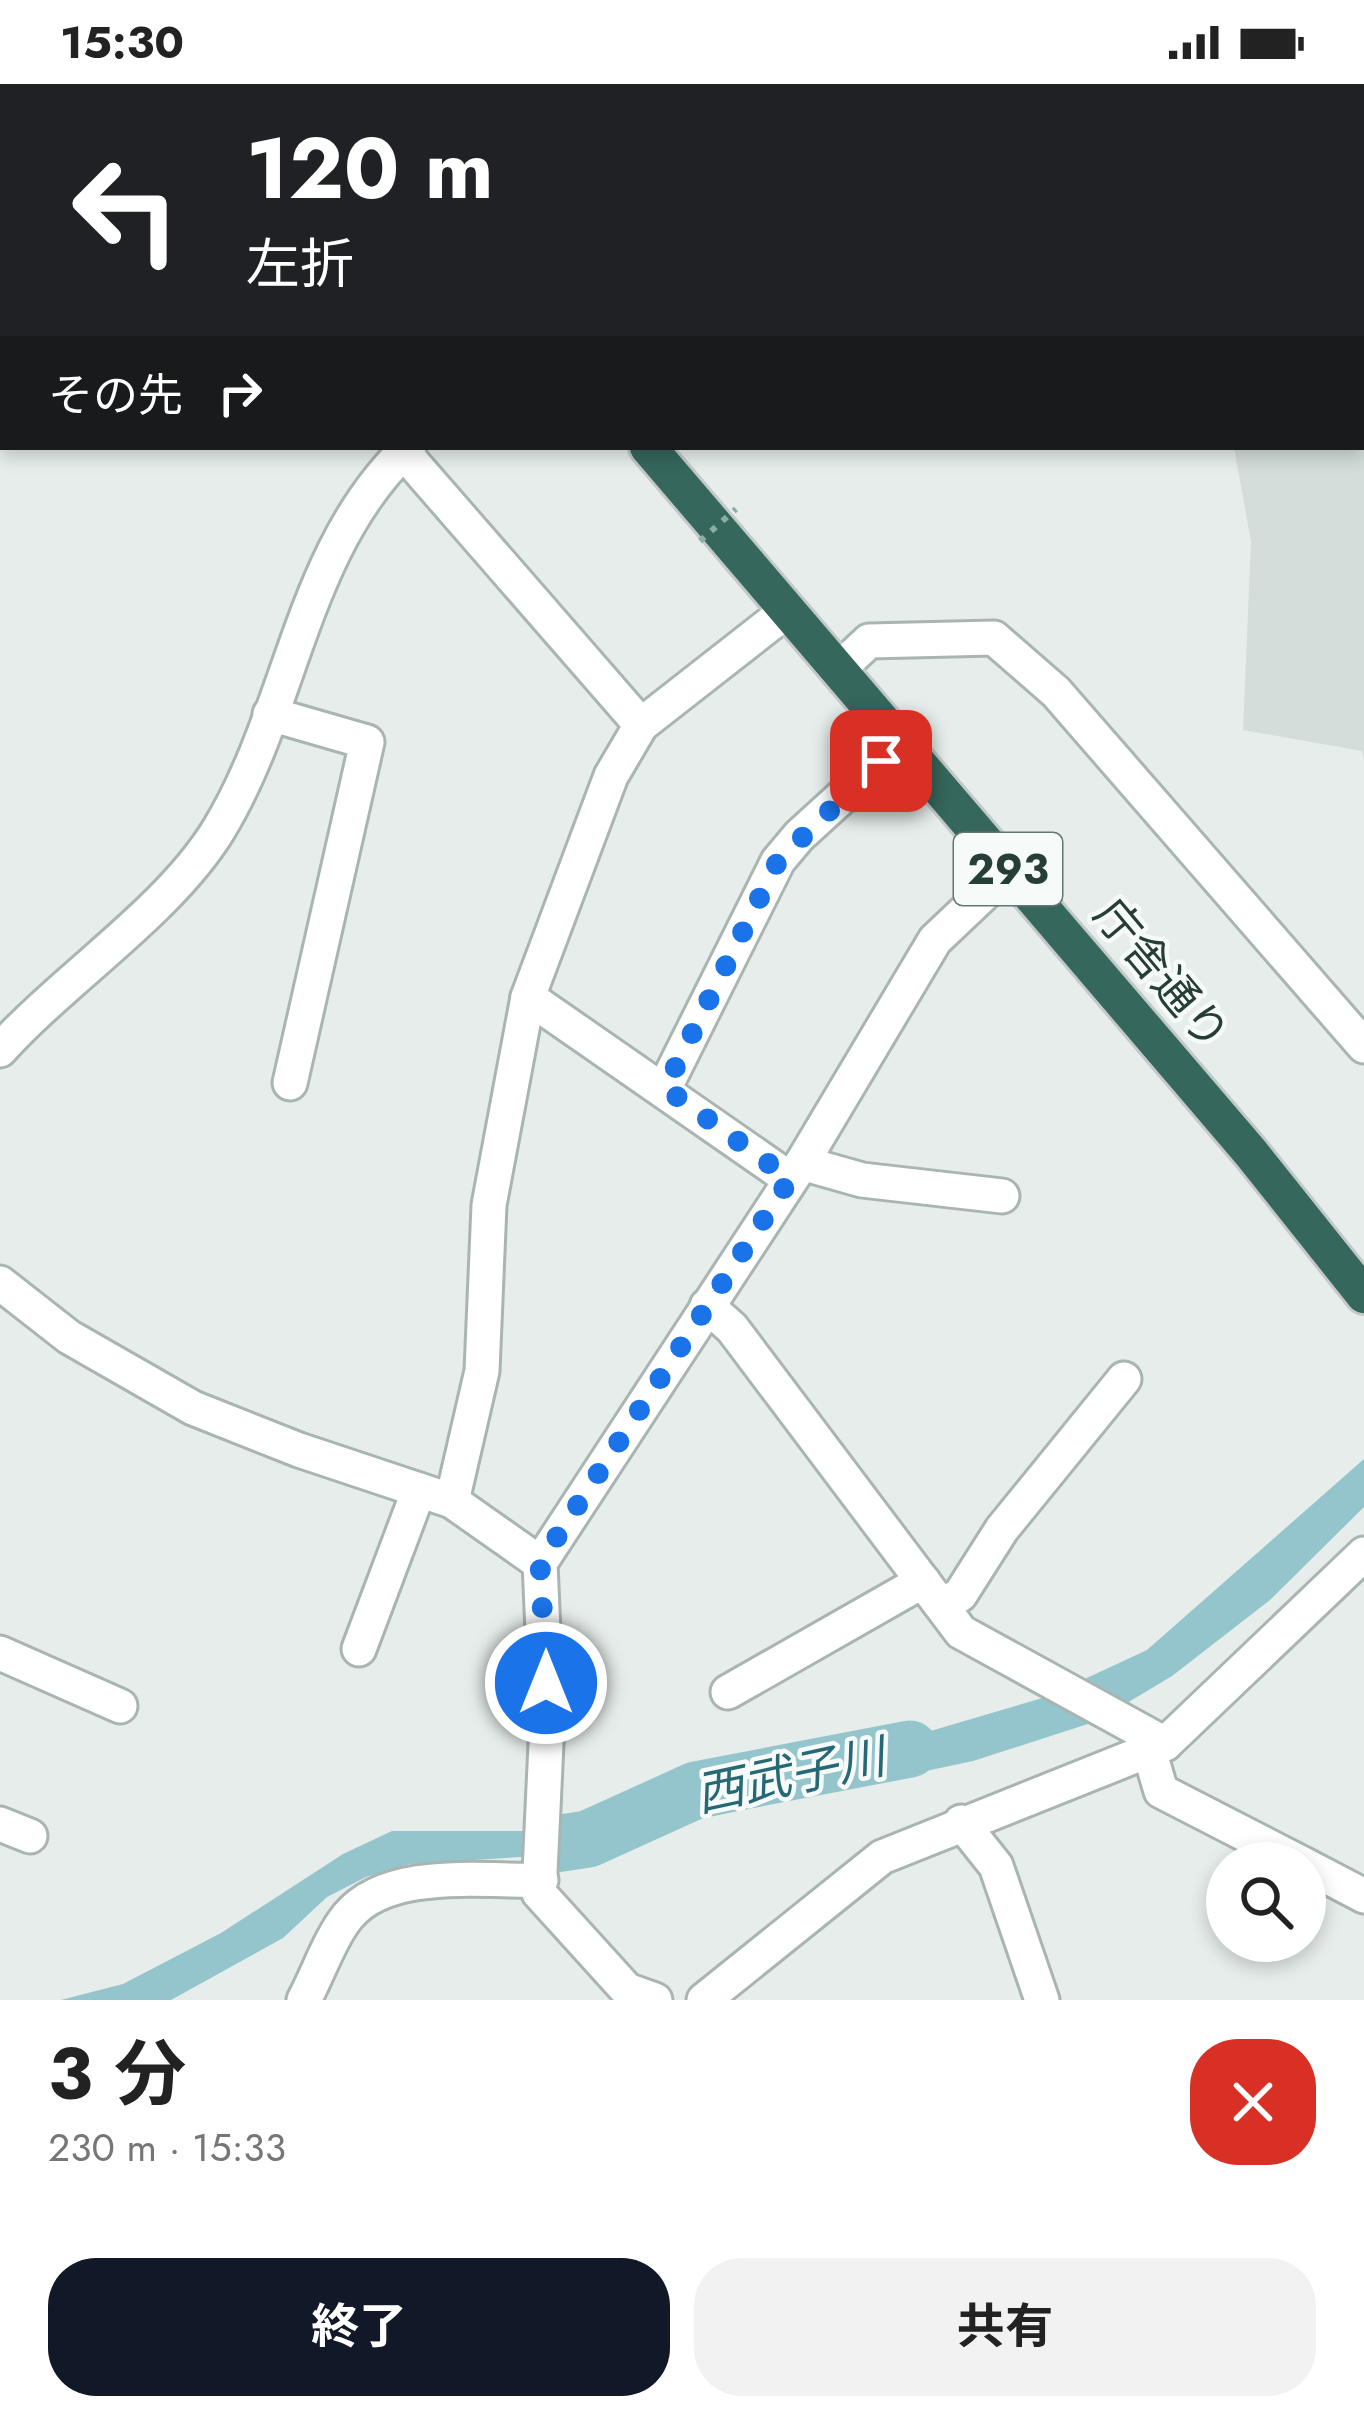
<!DOCTYPE html>
<html lang="ja">
<meta charset="utf-8">
<style>
:root{--surface:#fff;--page:#f2f2f2;--text:#222;--muted:#767676;--accent:#111827}
body{margin:0;font-family:Jost,"Noto Sans JP",sans-serif;background:var(--page);color:var(--text);height:100vh;display:flex;flex-direction:column;font-size:45px;white-space:nowrap}
*{box-sizing:border-box;margin:0}
p{font-size:39px;color:var(--muted)}
.icon{flex:none;width:66px;height:66px;fill:none;stroke:currentColor;stroke-width:2;stroke-linecap:round;stroke-linejoin:round}
.map{position:relative;height:1916px;overflow:hidden}
.details{display:flex;flex-direction:column;background:var(--surface);flex:1}
.details>*{flex:none}
.guide{position:absolute;left:0px;top:0px;width:1365px;height:366px;box-shadow:0 6px 18px #0003;background:#202124;color:#fff;overflow:hidden}
.fabs{position:absolute;left:1206px;top:1758px;display:grid;gap:24px}
.fabs a{display:grid;place-items:center;width:120px;height:120px;border-radius:50%;background:var(--surface);box-shadow:0 6px 18px #0003;font-size:60px}
.pin{position:absolute;display:grid;place-items:center;width:102px;height:102px;color:#fff;margin:-51px;border-radius:24px;box-shadow:0 6px 18px #0006}
.me{position:absolute;width:132px;margin:-66px;rotate:0deg;stroke-linejoin:round;filter:drop-shadow(0 0 9px #0008)}
.turn{display:flex;align-items:center;gap:42px;height:252px;padding:0 48px;font-size:54px}
.turn .icon{width:156px;height:156px;stroke-width:2.5}
.turn b{display:block;font-size:84px;line-height:102px}
.then{display:flex;align-items:center;height:114px;padding:0 48px;background:#0003;gap:24px;font-size:45px}
.round{display:grid;place-items:center;flex:none;width:126px;height:126px;border-radius:48px;background:var(--page)}
.head{display:flex;align-items:center;justify-content:space-between;height:204px;padding:0 48px}
h1{font-size:72px;font-weight:700;line-height:90px}
.action{display:flex;gap:24px;margin-top:auto;padding:24px 48px}
.action a{flex:1;height:138px;border-radius:48px;background:var(--accent);color:#fff;font-size:48px;font-weight:700;line-height:138px;text-align:center}
.action a+a{background:var(--page);color:var(--text)}
.status{display:flex;justify-content:space-between;align-items:center;height:84px;padding:0 60px;background:var(--surface);direction:ltr}
.status svg{height:33px;fill:currentColor}
.map>svg:first-child{display:block}
.built{fill:#d4ddd9}
.water{fill:#94c4cc}
.lines{fill:none;stroke-linecap:round;stroke-linejoin:round}
.river{stroke:#94c4cc;stroke-width:57}
.street-casing{stroke:#a9b5b1;stroke-width:39}
.secondary-casing{stroke:#a5b8b1;stroke-width:42}
.highway-casing{stroke:#c2c9c7;stroke-width:42}
.street{stroke:#fff;stroke-width:33}
.secondary{stroke:#fff;stroke-width:36}
.highway{stroke:#35675c;stroke-width:36}
.path-bridge{stroke:#89aea2;stroke-width:6;stroke-dasharray:6 9;stroke-linecap:butt}
.route{stroke:#1a73e8;stroke-width:21;stroke-dasharray:0 37.8}
.labels{text-anchor:middle;stroke-width:9;stroke-linejoin:round;paint-order:stroke}
.shield{fill:#f6faf8;stroke:#647671;stroke-width:3}
.shield-label{font-size:42px;font-weight:bold;fill:#263e37}
.street-label{font-size:45px;fill:#263e37;stroke:#f6faf8}
.water-label{font-size:48px;font-style:italic;fill:#266874;stroke:#f6faf8}
</style>
<div class="status"><b>15:30</b><svg viewBox="0 0 49 12"><path d="M0 12V9h3v3zM5 12V6h3v6zM10 12V3h3v9zM15 12V0h3v12zM26 1h20v11H26zM47 4h2v5h-2z"/></svg></div>
<div class="map">
<svg width="1364" height="1916" viewBox="0 0 1364 1916">
<rect width="100%" height="100%" fill="#e6edea"/>
<!-- built -->
<polygon class="built" points="821,0 1364,0 1364,676 1362,667 1243,646 1251,458 1234,363 1362,363 1362,3"/>
<!-- water -->
<polygon class="water" points="1364,1375 1364,1423 1270,1516 1172,1592 1097,1637 973,1677 695,1736 568,1770 410,1780 366,1793 327,1813 283,1854 171,1916 61,1916 123,1900 221,1849 343,1770 392,1747 584,1747 643,1734 696,1706 788,1697 883,1661 1046,1613 1147,1566"/>
<g class="lines">
<!-- river -->
<polyline class="river" points="555,1760 588,1755 696,1706 910,1665"/>
<!-- street casing -->
<g class="street-casing">
<g id="street">
<polyline points="72,3 82,0"/>
<polyline points="0,25 3,24"/>
<polyline points="399,363 641,641"/>
<polyline points="838,586 869,557 994,554 1056,608 1364,962"/>
<polyline points="270,630 367,658 290,999"/>
<polyline points="528,913 790,1095"/>
<path d="M0,966C66,893 169,827 219,745C293,623 301,464 409,363"/>
<polyline points="665,1003 778,777 799,752 901,659"/>
<polyline points="802,1079 862,1096 1002,1112"/>
<polyline points="0,1199 69,1253 193,1324 299,1366 452,1417 540,1479"/>
<polyline points="707,1222 732,1244 961,1548 1165,1660"/>
<polyline points="452,1417 482,1287 489,1121 528,913 611,692 641,641 788,526"/>
<polyline points="941,1521 960,1511 1002,1445 1124,1295"/>
<polyline points="359,1565 419,1406"/>
<polyline points="0,1569 120,1622"/>
<polyline points="728,1608 923,1497"/>
<polyline points="1149,1666 1161,1707 1301,1779"/>
<polyline points="961,1738 996,1782 1042,1916"/>
<polyline points="0,1740 30,1752"/>
<polyline points="1305,1781 1364,1812"/>
<path d="M304,1916C318,1890 330,1854 348,1832C389,1783 485,1798 541,1796"/>
<polyline points="655,1916 627,1906 539,1809 547,1639 540,1479 802,1079 935,856 1009,786"/>
<polyline points="704,1916 882,1773 1165,1660 1364,1470"/>
</g>
</g>
<!-- secondary casing -->
<g class="secondary-casing">
<g id="secondary">
<polyline points="380,3 384,0"/>
<polyline points="0,239 3,238"/>
</g>
</g>
<!-- highway casing -->
<g class="highway-casing">
<g id="highway">
<polyline points="310,0 311,3"/>
<polyline points="648,363 1251,1069 1364,1211"/>
</g>
</g>
<!-- street -->
<use href="#street" class="street"/>
<!-- secondary -->
<use href="#secondary" class="secondary"/>
<!-- highway -->
<use href="#highway" class="highway"/>
<!-- path-bridge -->
<polyline class="path-bridge" points="700,457 736,425"/>
</g>
<g class="lines">
<!-- route -->
<polyline class="route" points="546,1599 540,1479 790,1095 665,1004 778,777 881,677"/>
</g>
<g class="labels">
<!-- shield labels -->
<rect class="shield" x="954" y="749" width="108" height="72" rx="9"/>
<g class="shield-label">
<text x="1008" y="800">293</text>
</g>
<!-- street labels -->
<g class="street-label">
<text transform="translate(1162 890) rotate(50)" y="16">庁舎通り</text>
</g>
<!-- water labels -->
<g class="water-label">
<text transform="translate(790 1691) rotate(-12)" y="17">西武子川</text>
</g>
</g>
</svg>
<div class="fabs">
<a><svg class="icon" aria-label="search" viewBox="0 0 24 24"><circle cx="10" cy="10" r="6"/><path d="M15 15l6 6"/></svg></a>
</div>
<div class="pin" style="left:881px;top:677px;background:#d93025"><svg class="icon" aria-label="arrive" viewBox="0 0 24 24"><path d="M6 21V4h12l-3 4 3 4H6"/></svg></div>
<svg class="me" style="left:546px;top:1599px" viewBox="-20 -20 40 40"><circle r="17" fill="#1a73e8" stroke="#fff" stroke-width="3"/><path d="M0-11L8 9 0 5-8 9z" fill="#fff"/></svg>
<div class="guide">
<div class="turn"><svg class="icon" aria-label="left" viewBox="0 0 24 24"><path d="M17 20v-9H6M10 6l-5 5 5 5"/></svg><div><b>120 m</b>左折</div></div>
<div class="then">その先<svg class="icon" aria-label="right" viewBox="0 0 24 24"><path d="M7 20v-9h11M14 6l5 5-5 5"/></svg></div>
</div>
</div>
<section class="details">
<div class="head"><div><h1>3 分</h1><p>230 m · 15:33</p></div><a class="round" style="background:#d93025;color:#fff"><svg class="icon" aria-label="close" viewBox="0 0 24 24"><path d="M6 6l12 12M18 6L6 18"/></svg></a></div>
<div class="action"><a>終了</a><a>共有</a></div>
</section>
